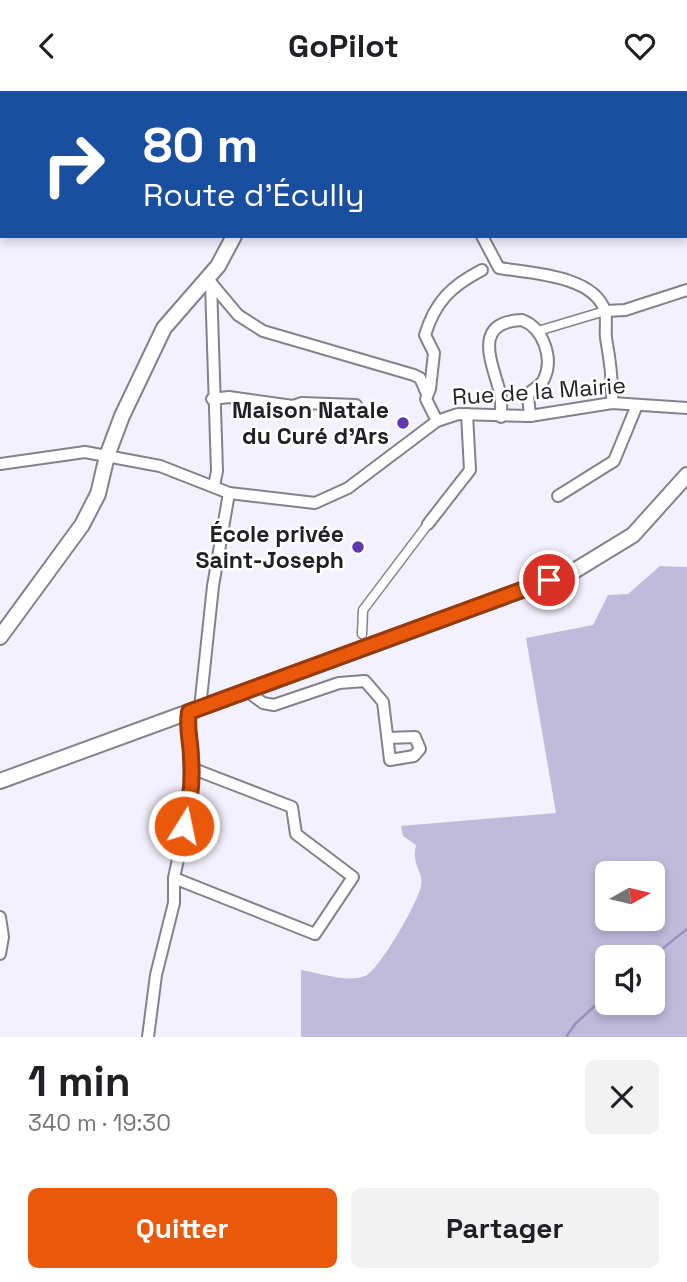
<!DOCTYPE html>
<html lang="fr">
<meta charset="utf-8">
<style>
:root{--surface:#fff;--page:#f2f2f2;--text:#202124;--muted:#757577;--accent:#ea580c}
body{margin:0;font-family:"Space Grotesk",sans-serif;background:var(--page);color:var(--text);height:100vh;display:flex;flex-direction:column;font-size:26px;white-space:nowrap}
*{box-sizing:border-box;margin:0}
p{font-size:23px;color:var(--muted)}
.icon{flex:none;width:38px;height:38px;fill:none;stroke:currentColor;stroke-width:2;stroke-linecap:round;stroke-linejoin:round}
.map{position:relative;height:946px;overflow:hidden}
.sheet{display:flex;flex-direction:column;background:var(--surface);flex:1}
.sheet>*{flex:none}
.top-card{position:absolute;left:0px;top:0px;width:688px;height:147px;box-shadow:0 4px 10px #0003;background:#1a4fa0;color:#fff;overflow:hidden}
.needle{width:46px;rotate:82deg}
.tools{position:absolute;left:595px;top:770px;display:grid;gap:14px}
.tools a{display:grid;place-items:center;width:70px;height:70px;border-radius:10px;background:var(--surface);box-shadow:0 4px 10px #0003;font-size:35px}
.pin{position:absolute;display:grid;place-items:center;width:60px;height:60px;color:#fff;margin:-30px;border:4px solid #fff;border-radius:50%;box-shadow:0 2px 7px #0007}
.me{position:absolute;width:77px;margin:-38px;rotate:10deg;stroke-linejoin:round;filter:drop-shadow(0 0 5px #0008)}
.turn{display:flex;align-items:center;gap:24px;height:147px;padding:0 28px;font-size:32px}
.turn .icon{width:91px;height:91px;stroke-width:2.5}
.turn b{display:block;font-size:49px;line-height:60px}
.round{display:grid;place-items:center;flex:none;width:74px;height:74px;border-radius:10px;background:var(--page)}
.summary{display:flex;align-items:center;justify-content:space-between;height:119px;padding:0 28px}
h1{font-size:42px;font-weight:700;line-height:52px}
.action{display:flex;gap:14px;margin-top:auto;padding:14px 28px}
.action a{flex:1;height:80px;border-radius:10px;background:var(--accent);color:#fff;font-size:28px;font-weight:700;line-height:80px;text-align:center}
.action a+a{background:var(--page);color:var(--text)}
header{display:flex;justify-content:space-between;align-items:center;height:91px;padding:0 28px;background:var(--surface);font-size:32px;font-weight:700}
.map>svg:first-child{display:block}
.green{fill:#c0badb;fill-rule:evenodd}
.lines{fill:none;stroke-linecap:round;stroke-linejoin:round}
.stream{stroke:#9a90bf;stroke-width:2.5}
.pedestrian-casing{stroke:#83818b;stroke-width:11}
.minor-casing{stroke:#83818b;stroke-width:14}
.tertiary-casing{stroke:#83818b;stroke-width:18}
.pedestrian{stroke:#fff;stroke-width:8}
.minor{stroke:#fff;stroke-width:10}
.tertiary{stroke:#fff;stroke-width:14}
.route-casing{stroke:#983908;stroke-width:18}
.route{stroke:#ea580c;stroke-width:12}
.poi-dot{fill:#6037af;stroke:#fff;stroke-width:2.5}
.labels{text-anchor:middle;stroke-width:5;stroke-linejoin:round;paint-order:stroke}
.street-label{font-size:23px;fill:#212025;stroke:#fff}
.poi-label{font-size:23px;font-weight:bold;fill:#212025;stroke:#fff;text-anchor:end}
</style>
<header><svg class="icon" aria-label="back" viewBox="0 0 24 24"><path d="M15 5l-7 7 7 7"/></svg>GoPilot<svg class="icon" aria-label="heart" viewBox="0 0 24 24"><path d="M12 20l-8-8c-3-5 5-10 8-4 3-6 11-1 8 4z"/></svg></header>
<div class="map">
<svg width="687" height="946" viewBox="0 0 687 946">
<rect width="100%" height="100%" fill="#f3f1fd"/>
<!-- green -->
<path class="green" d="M660,475L687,476V946H301V879C320,882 346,892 365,885C378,881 419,810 421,795C424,779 411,776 416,754L403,745L401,735L556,722L526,547L593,534L608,504L628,503ZM653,782V828H607V782ZM607,866H653V912H607Z"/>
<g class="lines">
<!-- stream -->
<g class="stream">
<polyline points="652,866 687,838"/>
<polyline points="566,946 576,932 607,904"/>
</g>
<!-- pedestrian casing -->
<g class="pedestrian-casing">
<g id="pedestrian">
<polyline points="538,240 605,220"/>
<polyline points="362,543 363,519 428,433"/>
</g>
</g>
<!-- minor casing -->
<g class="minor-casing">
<g id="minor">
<polyline points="153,0 154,2"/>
<polyline points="389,0 391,2"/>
<polyline points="686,26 687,26"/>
<path d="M482,145L499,177C529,182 594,184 605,220C607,228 605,239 606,247C610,269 613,289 612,312"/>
<polyline points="207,187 238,224 263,240 414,284 420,287 427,303"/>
<polyline points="211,192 217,380 214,395"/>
<polyline points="605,220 625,219 687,199"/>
<polyline points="212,308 229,306 293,315 302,312 356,314"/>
<path d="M501,326C501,317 502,306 499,298C491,269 473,231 522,229C543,237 554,267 544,288C541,295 532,298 528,304L530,325"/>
<path d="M437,330L426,308L430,298L434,262L425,244C435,211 451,195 482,179"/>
<polyline points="0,373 85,361 160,375 229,402 315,412 348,397 437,330 458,323 530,325 612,312 687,317"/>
<polyline points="558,405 614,370 637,314"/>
<polyline points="428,433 470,379 467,323"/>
<polyline points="247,600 263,612 274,614 339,592 365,590 383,611 390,669 414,665 420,658 415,646 388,647"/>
<polyline points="200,617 213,495 229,402"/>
<polyline points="174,787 315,843 353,786 296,743 292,716 191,677"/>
<polyline points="0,826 3,846 0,863"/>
<polyline points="148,946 156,884 174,812 174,787 190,712 189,621"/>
</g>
</g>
<!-- tertiary casing -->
<g class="tertiary-casing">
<g id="tertiary">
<polyline points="299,2 300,0"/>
<polyline points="0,546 82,434 98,403 107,365 122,325 164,237 218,175 234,145"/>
<polyline points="0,690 574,480 633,444 687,384"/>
</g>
</g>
<!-- pedestrian -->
<use href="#pedestrian" class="pedestrian"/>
<!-- minor -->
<use href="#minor" class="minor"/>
<!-- tertiary -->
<use href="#tertiary" class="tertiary"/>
</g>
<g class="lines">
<!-- route casing -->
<g class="route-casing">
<path id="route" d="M184,735C190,713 193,690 191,667C191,651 186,637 189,621L549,489"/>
</g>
<!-- route -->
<use href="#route" class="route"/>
</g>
<!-- markers -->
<g class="poi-dot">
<circle cx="403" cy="332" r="7"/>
<circle cx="358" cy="456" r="7"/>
</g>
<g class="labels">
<!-- street labels -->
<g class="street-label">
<text transform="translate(539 300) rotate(-4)" y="8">Rue de la Mairie</text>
</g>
<!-- poi labels -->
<g class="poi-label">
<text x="389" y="327">Maison Natale<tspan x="389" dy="26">du Curé d'Ars</tspan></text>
<text x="344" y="451">École privée<tspan x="344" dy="26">Saint-Joseph</tspan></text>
</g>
</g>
</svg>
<div class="tools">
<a><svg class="needle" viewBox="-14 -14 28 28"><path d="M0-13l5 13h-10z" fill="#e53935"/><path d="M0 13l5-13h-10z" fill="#757577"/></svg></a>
<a><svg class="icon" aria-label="sound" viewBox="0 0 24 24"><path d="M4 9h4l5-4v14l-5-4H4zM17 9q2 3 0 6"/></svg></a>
</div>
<div class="pin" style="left:549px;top:489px;background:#d93025"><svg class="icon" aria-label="arrive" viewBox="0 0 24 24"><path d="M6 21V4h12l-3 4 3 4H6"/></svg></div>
<svg class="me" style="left:184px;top:735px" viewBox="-20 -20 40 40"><circle r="17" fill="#ea580c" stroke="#fff" stroke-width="3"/><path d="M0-11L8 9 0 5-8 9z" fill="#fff"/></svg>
<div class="top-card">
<div class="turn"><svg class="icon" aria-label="right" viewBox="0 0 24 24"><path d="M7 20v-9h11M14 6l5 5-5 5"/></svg><div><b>80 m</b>Route d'Écully</div></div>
</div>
</div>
<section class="sheet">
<div class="summary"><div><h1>1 min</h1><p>340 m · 19:30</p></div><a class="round"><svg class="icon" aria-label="close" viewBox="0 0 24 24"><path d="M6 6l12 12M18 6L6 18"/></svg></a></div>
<div class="action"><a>Quitter</a><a>Partager</a></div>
</section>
